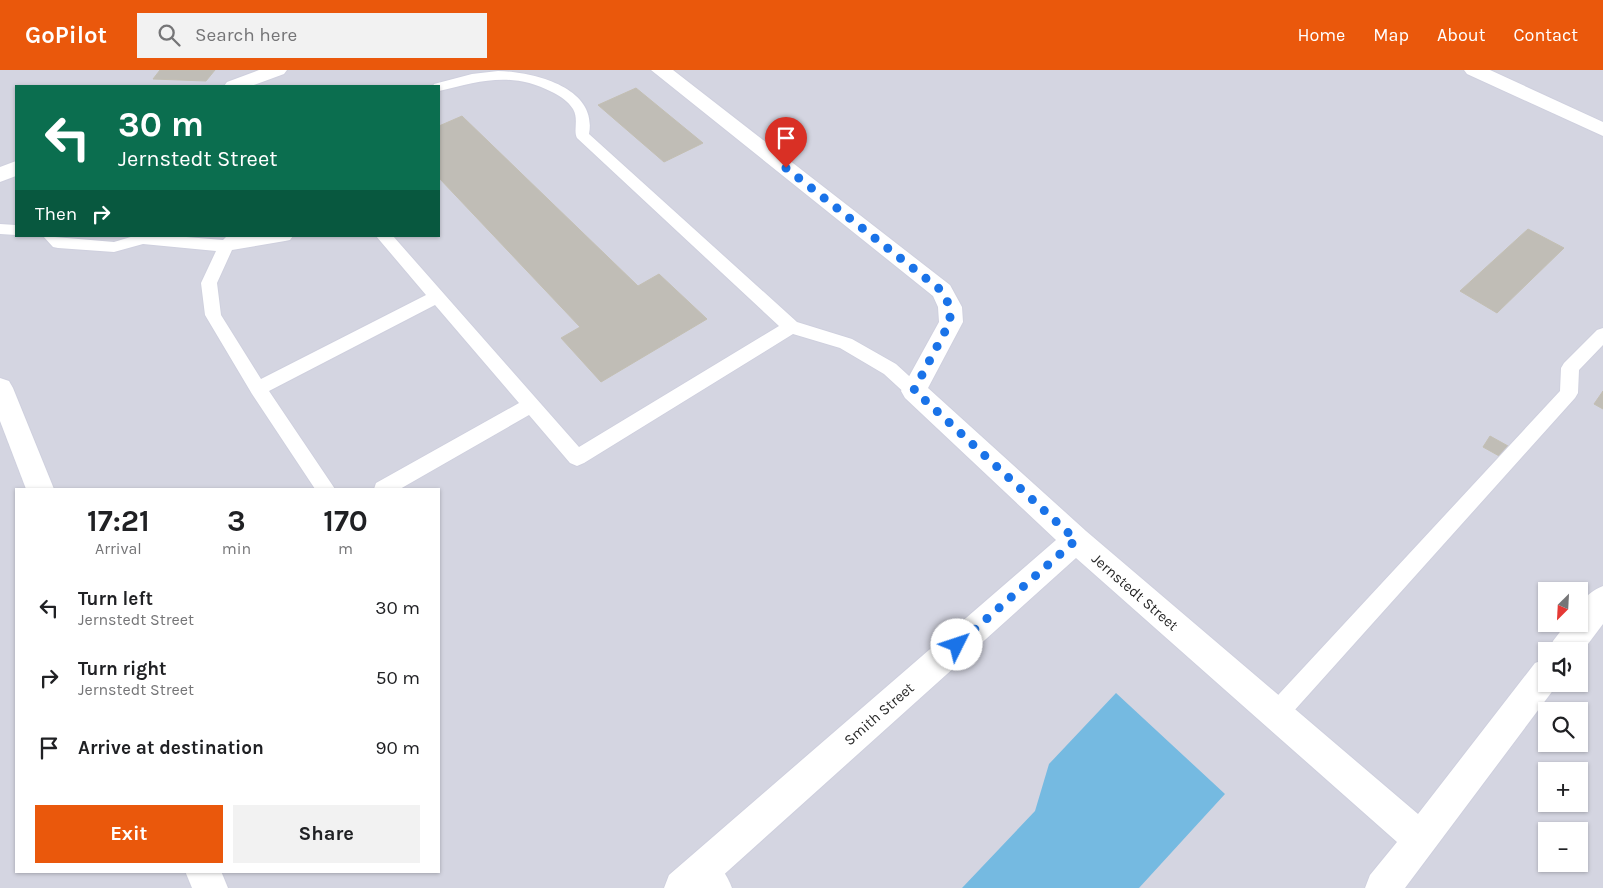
<!DOCTYPE html>
<meta charset="utf-8">
<style>
:root{--surface:#fff;--page:#f2f2f2;--text:#202124;--muted:#757577;--accent:#ea580c}
body{margin:0;font-family:Karla,sans-serif;background:var(--page);color:var(--text);height:100vh;display:flex;flex-direction:column;font-size:19px;white-space:nowrap}
*{box-sizing:border-box;margin:0}
p{font-size:16px;color:var(--muted)}
.icon{flex:none;width:28px;height:28px;fill:none;stroke:currentColor;stroke-width:2;stroke-linecap:round;stroke-linejoin:round}
.map{position:relative;flex:1;overflow:hidden}
.drawer{position:absolute;left:15px;top:418px;width:425px;height:385px;display:flex;flex-direction:column;background:var(--surface);border-radius:0px;box-shadow:0 1px 4px #0004}
.drawer>*{flex:none}
.hud{position:absolute;left:15px;top:15px;width:425px;height:152px;border-radius:0px;box-shadow:0 1px 4px #0004;background:#0b6e4f;color:#fff;overflow:hidden}
.needle{width:32px;rotate:204deg}
.fabs{position:absolute;left:1538px;top:512px;display:grid;gap:10px}
.fabs a{display:grid;place-items:center;width:50px;height:50px;border-radius:0px;background:var(--surface);box-shadow:0 1px 4px #0004;font-size:25px}
.pin{position:absolute;display:grid;place-items:center;width:42px;height:42px;color:#fff;margin:-51px -21px;border-radius:50% 50% 50% 0;rotate:-45deg;box-shadow:0 0 5px #0007}
.pin .icon{rotate:45deg}
.me{position:absolute;width:55px;margin:-28px;rotate:49deg;stroke-linejoin:round;filter:drop-shadow(0 0 4px #0008)}
.turn{display:flex;align-items:center;gap:18px;height:105px;padding:0 20px;font-size:22px}
.turn .icon{width:65px;height:65px;stroke-width:2.5}
.turn b{display:block;font-size:35px;line-height:42px}
.then{display:flex;align-items:center;height:48px;padding:0 20px;background:#0003;gap:10px;font-size:19px}
.eta{display:flex;justify-content:space-evenly;align-items:center;height:85px;text-align:center}
.eta b{font-size:30px;font-weight:700;line-height:35px}
.primary-button{display:flex;gap:10px;margin-top:auto;padding:10px 20px}
.primary-button a{flex:1;height:58px;border-radius:0px;background:var(--accent);color:#fff;font-size:20px;font-weight:700;line-height:58px;text-align:center}
.primary-button a+a{background:var(--page);color:var(--text)}
ul{padding:0;list-style:none}
li{display:flex;align-items:center;gap:15px;height:70px;padding:0 20px}
li div{flex:1}
li b{display:block;font-size:19px}
li em{font-style:normal}
header{display:flex;align-items:center;gap:30px;box-sizing:border-box;height:70px;padding:0 25px;background:var(--accent);color:#fff}
header strong{font-size:24px}
nav{display:flex;gap:28px;margin-inline-start:auto;font-size:18px}
.search{width:350px;height:45px;background:var(--page);display:flex;align-items:center;gap:12px;box-sizing:border-box;padding:0 18px;border-radius:0px;color:var(--muted);font-size:19px}
.map>svg:first-child{display:block}
.airport{fill:#d4d5e1;fill-rule:evenodd}
.water{fill:#75bae1}
.building{fill:#c0bdb6;stroke:#c3bfb3}
.lines{fill:none;stroke-linecap:round;stroke-linejoin:round}
.lane-casing{stroke:#cfd0de;stroke-width:2}
.street-casing{stroke:#cfd0de;stroke-width:2}
.lane{fill:#fff;fill-rule:evenodd}
.street{fill:#fff;fill-rule:evenodd}
.route{stroke:#1a73e8;stroke-width:9;stroke-dasharray:0 16.2}
.labels{text-anchor:middle;stroke-width:4.5;stroke-linejoin:round;paint-order:stroke}
.street-label{font-size:15px;fill:#272727;stroke:#fff}
</style>
<header>
<strong>GoPilot</strong>
<div class="search"><svg class="icon" aria-label="search" viewBox="0 0 24 24"><circle cx="10" cy="10" r="6"/><path d="M15 15l6 6"/></svg>Search here</div>
<nav><a>Home</a><a>Map</a><a>About</a><a>Contact</a></nav>
</header>
<div class="map">
<svg width="1603" height="818" viewBox="0 0 1603 818">
<rect width="100%" height="100%" fill="#e8e3d9"/>
<!-- airport -->
<path class="airport" d="M0,0H1603V818H0ZM16,16H439V166H16ZM16,419H439V801H16ZM1546,521H1579V554H1546ZM1546,581H1579V614H1546ZM1546,641H1579V674H1546ZM1546,701H1579V734H1546ZM1546,761H1579V794H1546Z"/>
<!-- water -->
<polygon class="water" points="1116,623 1225,724 1139,818 962,818 1035,741 1049,694"/>
<!-- building -->
<g class="building">
<polygon points="160,0 215,0 206,11 153,9"/>
<polygon points="636,18 703,73 664,92 598,35"/>
<polygon points="462,46 638,216 659,204 707,249 601,312 561,268 580,257 439,108 439,56"/>
<polygon points="1528,159 1564,178 1497,243 1460,221"/>
<polygon points="1603,321 1603,339 1594,334"/>
<polygon points="1490,366 1517,381 1510,392 1483,377"/>
</g>
<g class="lines">
<!-- lane casing -->
<g class="lane-casing">
<g id="lane">
<path d="M498,1C533,2 598,17 589,64L797,252L852,269L896,294L920,316L923,321L920,326L914,328L908,326L884,304L840,278L793,264L584,393L577,396L570,393L529,345L400,419H374L376,413L519,333L435,235L269,321L335,419H315L252,324L205,245L201,213L216,181L143,174L114,182L58,178L53,177L43,166L114,172L134,166H174L223,170L227,166H293L290,170L285,171L232,180L217,213L221,245L261,309L426,225L376,166H393L579,377L779,256L577,68C573,61 579,49 573,39C568,31 560,26 552,22C511,1 480,11 439,21V16H433L434,14L472,4Z"/>
<polygon points="0,154 16,155 16,165 0,164"/>
<polygon points="1603,258 1603,275 1579,300 1578,323 1575,328 1284,652 1276,655 1268,652 1265,644 1268,636 1560,321 1561,298 1564,293 1597,260"/>
<path d="M705,785C718,790 727,805 732,818H705L693,797L696,788Z"/>
</g>
</g>
<!-- street casing -->
<g class="street-casing">
<g id="street">
<polygon points="259,0 287,0 284,4 251,16 224,16 227,12"/>
<polygon points="651,0 673,0 950,215 962,237 963,252 928,318 1086,461 1418,744 1535,593 1546,589 1546,614 1557,615 1405,818 1365,818 1370,805 1397,772 1076,488 709,818 664,818 669,805 1056,470 905,328 901,321 939,252 938,237 933,226"/>
<polygon points="1464,0 1490,0 1603,52 1603,66 1467,4"/>
<polygon points="16,91 16,106 0,112 0,97"/>
<polygon points="0,308 9,311 13,318 54,419 26,419 0,351"/>
<path d="M1603,516V554L1579,586V581H1549L1553,571L1566,554H1579C1579,534 1584,524 1603,516Z"/>
<polygon points="185,801 221,801 228,818 192,818"/>
</g>
</g>
<!-- lane -->
<use href="#lane" class="lane"/>
<!-- street -->
<use href="#street" class="street"/>
</g>
<g class="lines">
<!-- route -->
<polyline class="route" points="786,98 942,221 950,237 950,252 914,320 1076,470 957,575"/>
</g>
<g class="labels">
<!-- street labels -->
<g class="street-label">
<text transform="translate(1135 522) rotate(41)" y="5">Jernstedt Street</text>
<text transform="translate(879 644) rotate(-41)" y="5">Smith Street</text>
</g>
</g>
</svg>
<div class="fabs">
<a><svg class="needle" viewBox="-14 -14 28 28"><path d="M0-13l5 13h-10z" fill="#e53935"/><path d="M0 13l5-13h-10z" fill="#757577"/></svg></a>
<a><svg class="icon" aria-label="sound" viewBox="0 0 24 24"><path d="M4 9h4l5-4v14l-5-4H4zM17 9q2 3 0 6"/></svg></a>
<a><svg class="icon" aria-label="search" viewBox="0 0 24 24"><circle cx="10" cy="10" r="6"/><path d="M15 15l6 6"/></svg></a>
<a>+</a>
<a>−</a>
</div>
<div class="pin" style="left:786px;top:98px;background:#d93025"><svg class="icon" aria-label="arrive" viewBox="0 0 24 24"><path d="M6 21V4h12l-3 4 3 4H6"/></svg></div>
<svg class="me" style="left:957px;top:575px" viewBox="-20 -20 40 40"><circle r="19" fill="#fff"/><path d="M0-13L10 11 0 6-10 11z" fill="#1a73e8"/></svg>
<div class="hud">
<div class="turn"><svg class="icon" aria-label="left" viewBox="0 0 24 24"><path d="M17 20v-9H6M10 6l-5 5 5 5"/></svg><div><b>30 m</b>Jernstedt Street</div></div>
<div class="then">Then<svg class="icon" aria-label="right" viewBox="0 0 24 24"><path d="M7 20v-9h11M14 6l5 5-5 5"/></svg></div>
</div>
<section class="drawer">
<div class="eta">
<div><b>17:21</b><p>Arrival</p></div>
<div><b>3</b><p>min</p></div>
<div><b>170</b><p>m</p></div>
</div>
<ul>
<li><svg class="icon" aria-label="left" viewBox="0 0 24 24"><path d="M17 20v-9H6M10 6l-5 5 5 5"/></svg><div><b>Turn left</b><p>Jernstedt Street</p></div><em>30 m</em></li>
<li><svg class="icon" aria-label="right" viewBox="0 0 24 24"><path d="M7 20v-9h11M14 6l5 5-5 5"/></svg><div><b>Turn right</b><p>Jernstedt Street</p></div><em>50 m</em></li>
<li><svg class="icon" aria-label="arrive" viewBox="0 0 24 24"><path d="M6 21V4h12l-3 4 3 4H6"/></svg><div><b>Arrive at destination</b></div><em>90 m</em></li>
</ul>
<div class="primary-button"><a>Exit</a><a>Share</a></div>
</section>
</div>
